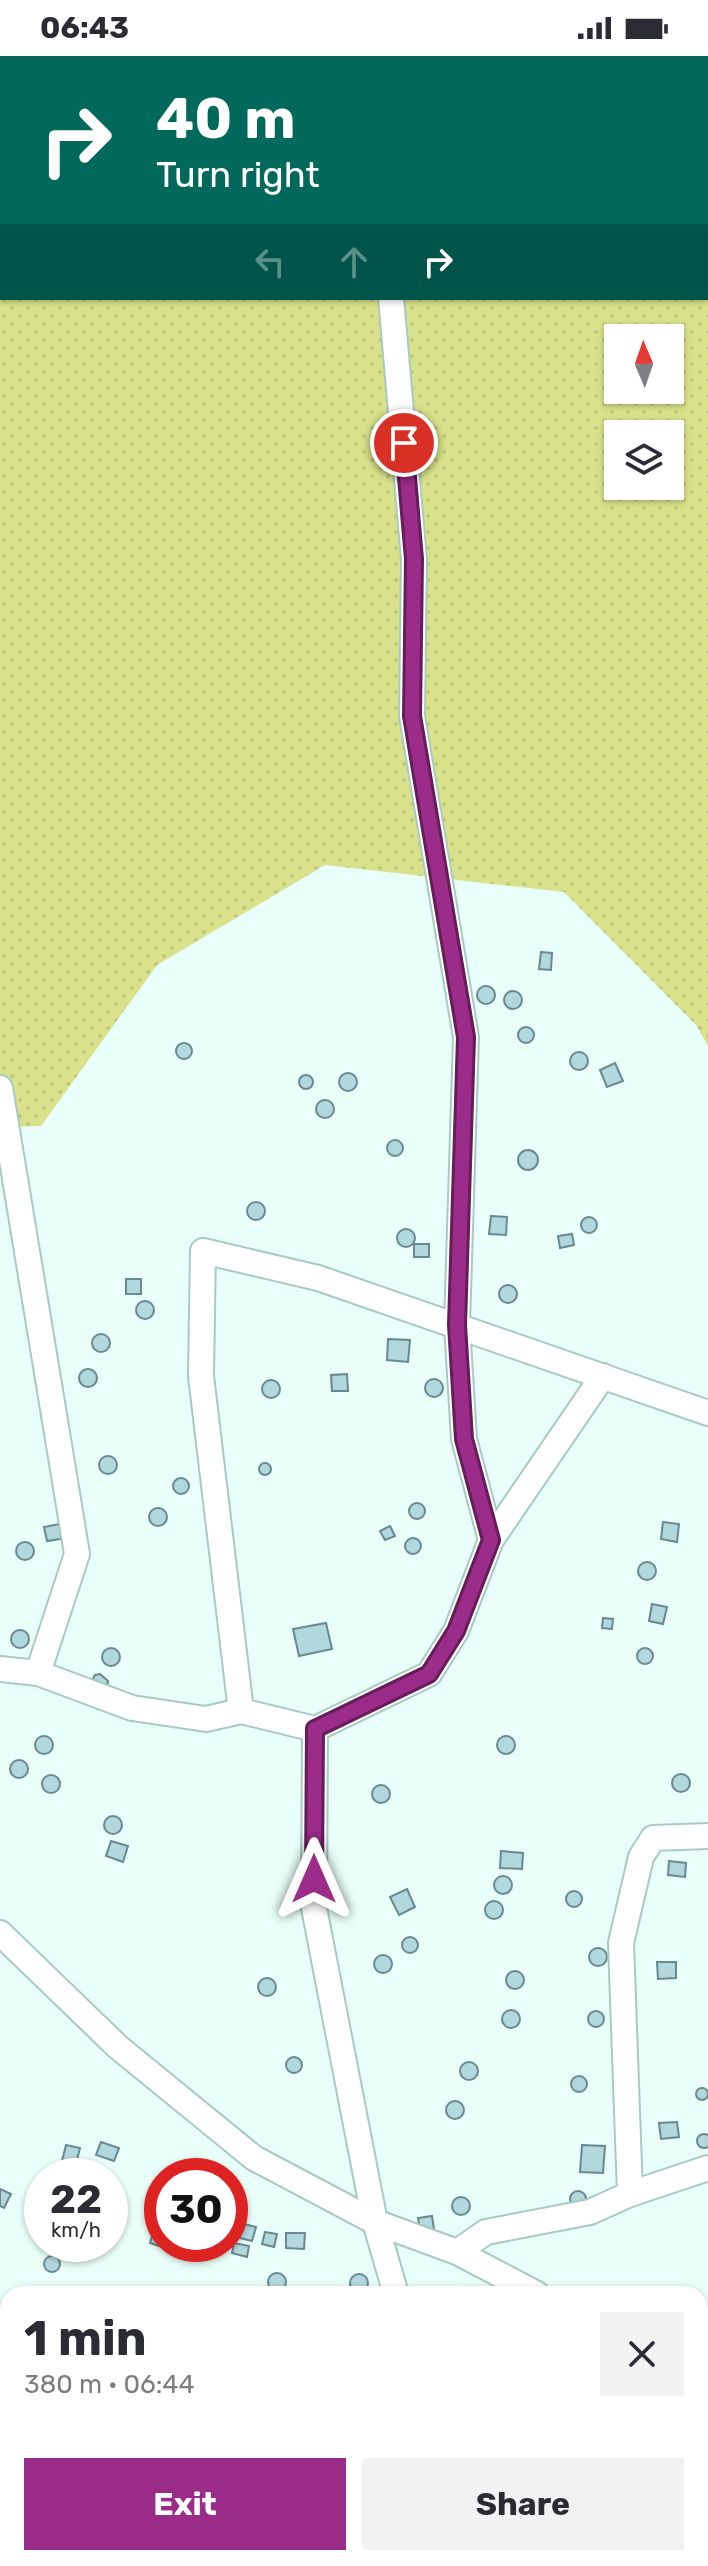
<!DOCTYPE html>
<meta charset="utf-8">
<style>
:root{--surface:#fff;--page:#f2f2f3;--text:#2b2b33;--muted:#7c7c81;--accent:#9c2c8a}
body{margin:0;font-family:Rubik,sans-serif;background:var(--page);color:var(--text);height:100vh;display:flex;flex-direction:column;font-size:30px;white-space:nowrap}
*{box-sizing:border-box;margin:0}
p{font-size:26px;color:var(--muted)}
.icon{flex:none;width:44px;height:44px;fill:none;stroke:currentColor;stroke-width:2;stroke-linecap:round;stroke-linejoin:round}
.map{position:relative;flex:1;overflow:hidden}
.sheet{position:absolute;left:0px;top:2230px;width:708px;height:280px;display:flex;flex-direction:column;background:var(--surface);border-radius:24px 24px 0 0;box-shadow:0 2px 6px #0004}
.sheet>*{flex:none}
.banner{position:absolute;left:0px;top:0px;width:708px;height:244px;box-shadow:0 2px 6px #0004;background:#00695c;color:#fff;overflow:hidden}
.needle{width:52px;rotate:358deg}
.controls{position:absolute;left:604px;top:268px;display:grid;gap:16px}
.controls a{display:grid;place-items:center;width:80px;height:80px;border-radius:0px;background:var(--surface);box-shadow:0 2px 6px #0004;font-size:40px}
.speed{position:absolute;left:24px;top:2102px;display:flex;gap:16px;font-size:40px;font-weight:700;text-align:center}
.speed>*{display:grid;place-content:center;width:104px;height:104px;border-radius:50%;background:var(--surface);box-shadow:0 2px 6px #0004;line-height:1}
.speed small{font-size:20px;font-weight:400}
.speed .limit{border:12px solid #d22;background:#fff;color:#111}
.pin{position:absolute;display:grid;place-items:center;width:68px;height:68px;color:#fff;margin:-34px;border:4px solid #fff;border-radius:50%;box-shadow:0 2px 8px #0007}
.me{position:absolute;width:88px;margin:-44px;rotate:0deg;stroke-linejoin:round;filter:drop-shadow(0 0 6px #0008)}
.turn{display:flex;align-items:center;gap:28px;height:168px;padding:0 24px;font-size:36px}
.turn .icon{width:104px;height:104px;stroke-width:2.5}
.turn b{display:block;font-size:56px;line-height:68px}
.lanes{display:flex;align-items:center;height:76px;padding:0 24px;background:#0003;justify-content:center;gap:40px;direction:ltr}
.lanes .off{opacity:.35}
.round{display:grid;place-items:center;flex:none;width:84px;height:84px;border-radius:0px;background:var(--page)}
.head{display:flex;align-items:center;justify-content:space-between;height:136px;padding:0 24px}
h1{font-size:48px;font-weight:700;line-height:60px}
.button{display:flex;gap:16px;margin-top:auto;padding:16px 24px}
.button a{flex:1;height:92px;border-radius:0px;background:var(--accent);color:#fff;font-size:32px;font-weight:700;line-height:92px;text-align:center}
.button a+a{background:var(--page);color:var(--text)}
.status{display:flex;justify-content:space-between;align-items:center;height:56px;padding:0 40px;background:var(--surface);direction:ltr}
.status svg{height:22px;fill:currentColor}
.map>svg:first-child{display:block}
.grass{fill:url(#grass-dots);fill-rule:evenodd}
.building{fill:#b2d7dd;stroke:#67898f;stroke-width:2}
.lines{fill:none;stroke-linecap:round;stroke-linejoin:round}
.minor-casing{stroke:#a7cbc1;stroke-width:28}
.minor{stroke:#fff;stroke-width:24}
.route-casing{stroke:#651d5a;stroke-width:20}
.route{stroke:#9c2c8a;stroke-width:14}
</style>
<div class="status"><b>06:43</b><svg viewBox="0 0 49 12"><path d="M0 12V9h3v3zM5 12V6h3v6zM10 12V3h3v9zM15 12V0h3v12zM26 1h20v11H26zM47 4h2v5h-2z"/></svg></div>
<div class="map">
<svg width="708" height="2510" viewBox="0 0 708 2510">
<defs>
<pattern id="grass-dots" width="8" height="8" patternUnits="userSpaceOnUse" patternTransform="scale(2)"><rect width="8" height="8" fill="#d9e28b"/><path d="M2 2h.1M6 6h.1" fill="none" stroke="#bac278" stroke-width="1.8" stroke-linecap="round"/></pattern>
</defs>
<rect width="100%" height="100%" fill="#e9fff9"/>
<!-- grass -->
<path class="grass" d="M0,0H163L2,2V242H706V2L220,0H708V990L696,969L564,836L325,809L157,909L41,1070L0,1071ZM618,282H670V334H618ZM618,378H670V430H618Z"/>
<!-- building -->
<g class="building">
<polygon points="541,896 552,897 551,914 539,913"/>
<circle cx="486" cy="939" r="9"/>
<circle cx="513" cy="944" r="9"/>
<circle cx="526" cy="979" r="8"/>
<circle cx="184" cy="995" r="8"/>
<circle cx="579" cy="1005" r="9"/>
<polygon points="615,1007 623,1025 607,1031 600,1014"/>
<circle cx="348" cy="1026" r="9"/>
<circle cx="306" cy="1026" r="7"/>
<circle cx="325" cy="1053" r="9"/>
<circle cx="395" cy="1092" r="8"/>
<circle cx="528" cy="1104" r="10"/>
<circle cx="256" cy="1155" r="9"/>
<polygon points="491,1160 507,1161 506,1179 489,1178"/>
<circle cx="589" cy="1169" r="8"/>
<circle cx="406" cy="1182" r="9"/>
<polygon points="572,1178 574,1189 560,1192 558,1180"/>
<rect x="414" y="1188" width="15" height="13"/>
<rect x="126" y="1223" width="15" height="15"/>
<circle cx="508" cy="1238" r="9"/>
<circle cx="145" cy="1254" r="9"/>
<circle cx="101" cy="1287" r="9"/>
<polygon points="388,1283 410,1284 408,1306 387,1304"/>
<circle cx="88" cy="1322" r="9"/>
<polygon points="347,1318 348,1335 332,1335 331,1319"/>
<circle cx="434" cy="1332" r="9"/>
<circle cx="271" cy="1333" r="9"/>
<circle cx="108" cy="1409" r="9"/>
<circle cx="265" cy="1413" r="6"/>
<circle cx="181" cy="1430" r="8"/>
<circle cx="417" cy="1455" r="8"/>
<circle cx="158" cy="1461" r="9"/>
<polygon points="663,1466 679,1468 677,1486 661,1483"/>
<polygon points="65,1467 67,1482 47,1485 44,1471"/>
<polygon points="390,1470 395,1480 385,1484 380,1475"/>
<circle cx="413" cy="1490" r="8"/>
<circle cx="25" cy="1495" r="9"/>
<circle cx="647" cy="1515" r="9"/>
<polygon points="652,1548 667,1551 663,1568 649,1565"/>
<polygon points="603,1562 613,1563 612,1573 602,1572"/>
<polygon points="326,1567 332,1593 299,1600 293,1573"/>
<circle cx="20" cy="1583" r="9"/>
<circle cx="645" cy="1600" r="8"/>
<circle cx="111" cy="1601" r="9"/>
<polygon points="100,1618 108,1625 107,1631 90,1629 95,1619"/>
<circle cx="506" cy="1689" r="9"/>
<circle cx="44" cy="1689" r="9"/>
<circle cx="19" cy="1713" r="9"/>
<circle cx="681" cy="1727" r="9"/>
<circle cx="51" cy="1728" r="9"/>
<circle cx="381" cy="1738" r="9"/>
<circle cx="113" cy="1769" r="9"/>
<polygon points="111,1785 128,1790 123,1806 106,1800"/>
<polygon points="501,1795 523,1797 522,1813 500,1812"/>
<polygon points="669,1805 686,1807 685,1821 668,1819"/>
<circle cx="503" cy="1829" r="9"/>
<polygon points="407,1833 415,1851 399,1859 390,1841"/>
<circle cx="574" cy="1843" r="8"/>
<circle cx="494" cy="1854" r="9"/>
<circle cx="410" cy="1889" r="8"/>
<circle cx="598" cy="1901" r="9"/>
<circle cx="383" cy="1908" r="9"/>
<polygon points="657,1906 676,1906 676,1922 658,1923"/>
<circle cx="515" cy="1924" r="9"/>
<circle cx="267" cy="1931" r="9"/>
<circle cx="511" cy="1963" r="9"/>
<circle cx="596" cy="1963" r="8"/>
<circle cx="294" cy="2009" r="8"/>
<circle cx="469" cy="2015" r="9"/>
<circle cx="579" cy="2028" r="8"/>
<circle cx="702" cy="2038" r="6"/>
<circle cx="455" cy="2054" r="9"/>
<polygon points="677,2066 679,2081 661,2083 659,2067"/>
<circle cx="704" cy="2085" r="7"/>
<polygon points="101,2086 119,2092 114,2105 96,2099"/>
<polygon points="66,2089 80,2092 76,2108 62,2105"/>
<polygon points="582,2089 605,2090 603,2117 580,2116"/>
<polygon points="0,2133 11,2138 4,2152 0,2150"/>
<circle cx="578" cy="2143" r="8"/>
<circle cx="461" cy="2150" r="9"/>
<polygon points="432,2160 434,2173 420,2175 418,2162"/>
<polygon points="240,2167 256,2171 252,2185 236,2181"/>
<polygon points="155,2169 162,2171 165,2192 150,2187"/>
<polygon points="265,2176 277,2178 274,2191 262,2188"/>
<polygon points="286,2177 305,2177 304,2193 286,2192"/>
<circle cx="199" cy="2194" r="8"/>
<polygon points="234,2187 249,2190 247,2201 232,2197"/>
<circle cx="52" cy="2208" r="8"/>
<circle cx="277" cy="2226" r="9"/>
<circle cx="359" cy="2227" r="9"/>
</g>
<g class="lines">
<!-- minor casing -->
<g class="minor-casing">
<g id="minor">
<polyline points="0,42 2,42"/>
<polyline points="391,242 414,503 412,660 466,981 457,1269 464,1383 491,1484"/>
<polyline points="0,1032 77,1498 38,1617"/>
<polyline points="0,1613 38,1617 132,1652 206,1663 241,1655 315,1673 429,1618 456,1575 491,1484 603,1320"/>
<polyline points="241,1655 201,1320 203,1195 318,1222 708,1357"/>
<polyline points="315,1673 314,1852 375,2166 396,2238"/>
<polyline points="0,1877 118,1991 254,2102 375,2166 457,2196 537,2238"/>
<polyline points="630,2138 621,1887 641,1801 653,1782 708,1780"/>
<polyline points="457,2196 486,2176 590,2156 630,2138 708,2112"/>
<polyline points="700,2265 708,2267"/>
<polyline points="700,2330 708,2334"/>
<polyline points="475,2502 477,2510"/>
</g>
</g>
<!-- minor -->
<use href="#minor" class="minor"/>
</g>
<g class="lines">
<!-- route casing -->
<g class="route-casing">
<polyline id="route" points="314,1823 315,1673 429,1618 456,1575 491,1484 464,1383 457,1269 466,981 412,660 414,503 404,387"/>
</g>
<!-- route -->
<use href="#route" class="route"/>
</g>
</svg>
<div class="controls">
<a><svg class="needle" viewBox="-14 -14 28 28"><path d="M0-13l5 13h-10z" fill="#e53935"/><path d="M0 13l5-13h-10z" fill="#7c7c81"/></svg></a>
<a><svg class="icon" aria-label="layers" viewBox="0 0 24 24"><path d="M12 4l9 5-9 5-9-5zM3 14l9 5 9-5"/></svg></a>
</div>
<div class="speed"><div>22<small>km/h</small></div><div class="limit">30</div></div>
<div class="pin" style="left:404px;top:387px;background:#d93025"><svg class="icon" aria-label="arrive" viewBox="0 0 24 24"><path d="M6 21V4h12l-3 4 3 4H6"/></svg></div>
<svg class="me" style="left:314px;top:1823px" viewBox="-20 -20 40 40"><path d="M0-17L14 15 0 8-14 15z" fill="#9c2c8a" stroke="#fff" stroke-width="4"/></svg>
<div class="banner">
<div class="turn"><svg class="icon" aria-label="right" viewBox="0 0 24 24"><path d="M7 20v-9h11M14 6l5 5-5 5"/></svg><div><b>40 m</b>Turn right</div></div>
<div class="lanes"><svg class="icon off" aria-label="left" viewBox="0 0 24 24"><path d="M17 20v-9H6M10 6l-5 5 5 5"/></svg><svg class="icon off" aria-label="ahead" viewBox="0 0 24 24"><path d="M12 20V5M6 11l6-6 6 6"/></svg><svg class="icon" aria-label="right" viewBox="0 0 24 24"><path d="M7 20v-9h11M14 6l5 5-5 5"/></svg></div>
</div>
<section class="sheet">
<div class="head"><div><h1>1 min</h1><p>380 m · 06:44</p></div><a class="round"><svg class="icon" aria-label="close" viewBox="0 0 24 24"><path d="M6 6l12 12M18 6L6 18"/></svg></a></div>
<div class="button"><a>Exit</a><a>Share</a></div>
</section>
</div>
